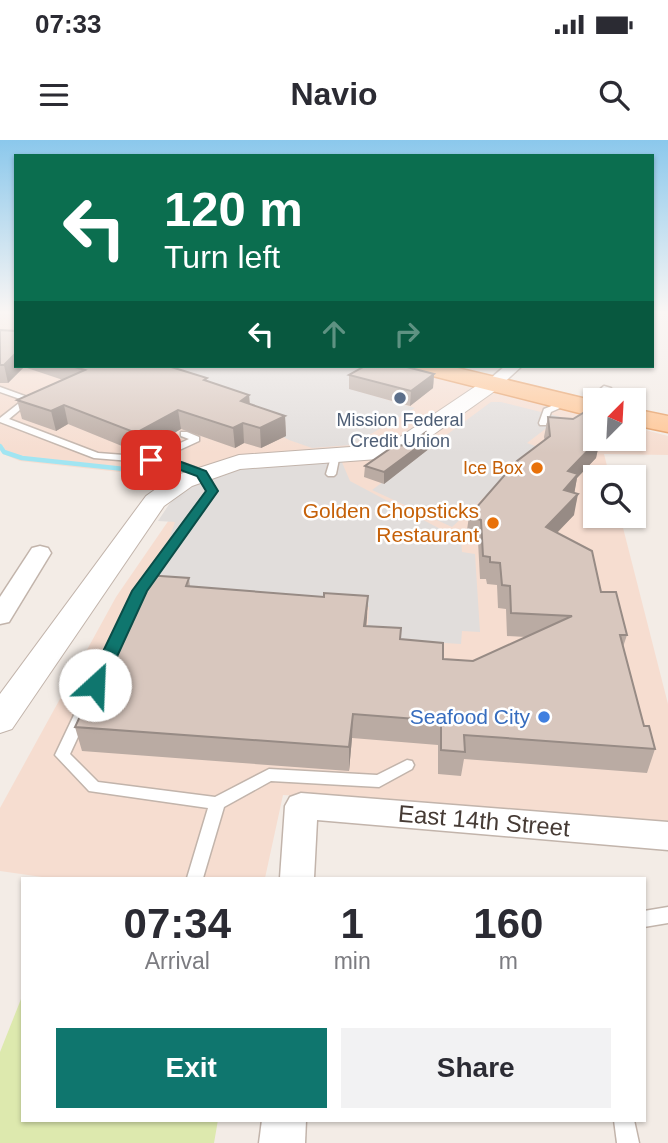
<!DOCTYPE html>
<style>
:root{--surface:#fff;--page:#f2f2f3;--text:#2b2b33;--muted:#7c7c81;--accent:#0f766e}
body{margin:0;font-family:Arial,sans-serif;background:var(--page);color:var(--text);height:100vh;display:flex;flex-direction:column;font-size:26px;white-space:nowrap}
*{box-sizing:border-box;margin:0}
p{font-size:23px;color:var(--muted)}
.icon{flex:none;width:38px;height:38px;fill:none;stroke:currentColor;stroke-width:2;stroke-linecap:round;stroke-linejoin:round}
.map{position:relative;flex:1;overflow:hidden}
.details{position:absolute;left:21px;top:737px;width:625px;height:245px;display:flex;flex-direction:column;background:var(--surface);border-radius:0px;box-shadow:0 2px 5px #0004}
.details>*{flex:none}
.banner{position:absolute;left:14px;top:14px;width:640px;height:214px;border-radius:0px;box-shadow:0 2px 5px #0004;background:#0b6e4f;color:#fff;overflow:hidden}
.needle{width:46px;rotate:24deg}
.tools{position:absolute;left:583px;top:248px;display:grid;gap:14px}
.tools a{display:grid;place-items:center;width:63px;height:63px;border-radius:0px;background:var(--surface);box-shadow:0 2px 5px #0004;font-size:35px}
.pin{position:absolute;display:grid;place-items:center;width:60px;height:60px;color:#fff;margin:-30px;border-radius:14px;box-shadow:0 4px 10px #0006}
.me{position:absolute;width:77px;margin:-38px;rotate:25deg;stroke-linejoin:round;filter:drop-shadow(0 0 5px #0008)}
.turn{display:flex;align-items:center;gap:24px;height:147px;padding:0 35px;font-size:32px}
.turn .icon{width:91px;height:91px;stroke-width:2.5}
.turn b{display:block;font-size:49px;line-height:60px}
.lanes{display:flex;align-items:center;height:66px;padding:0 35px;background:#0003;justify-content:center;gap:35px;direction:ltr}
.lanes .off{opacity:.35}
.eta{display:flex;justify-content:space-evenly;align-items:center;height:119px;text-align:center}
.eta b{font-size:42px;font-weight:700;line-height:49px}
.cta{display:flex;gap:14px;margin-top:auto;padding:14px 35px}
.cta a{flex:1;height:80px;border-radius:0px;background:var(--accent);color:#fff;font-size:28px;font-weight:700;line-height:80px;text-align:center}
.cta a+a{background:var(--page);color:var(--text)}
.status{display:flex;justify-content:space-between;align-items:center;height:49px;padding:0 35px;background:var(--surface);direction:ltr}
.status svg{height:19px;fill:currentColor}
header{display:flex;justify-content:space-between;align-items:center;height:91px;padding:0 35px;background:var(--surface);font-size:32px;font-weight:700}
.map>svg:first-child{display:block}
.commercial{fill:#f6ddd0}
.green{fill:#dde9ae}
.parking{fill:#e1dddb}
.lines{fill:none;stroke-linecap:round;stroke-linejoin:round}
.stream{stroke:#a1e5f2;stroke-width:4.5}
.service-casing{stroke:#c2b4ab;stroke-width:3}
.minor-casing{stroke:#c2b4ab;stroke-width:3}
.tertiary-casing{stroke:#c2b4ab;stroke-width:2}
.primary-casing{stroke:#e69c61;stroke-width:3}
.service{fill:#fff;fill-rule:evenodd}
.minor{fill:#fff;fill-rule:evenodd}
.tertiary{fill:#fff;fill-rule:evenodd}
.primary{fill:#ffc593;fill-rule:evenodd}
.wall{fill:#baaba3}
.shaded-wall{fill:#978b85}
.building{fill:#d8c7be;stroke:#978b85;stroke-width:2}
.route{fill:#0f766e;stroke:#0a4d48;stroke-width:2}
.service-dot{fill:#5c6f8a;stroke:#fff;stroke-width:2.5}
.food-dot{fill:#e8710a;stroke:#fff;stroke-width:2.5}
.shop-dot{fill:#3f7fe0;stroke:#fff;stroke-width:2.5}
.labels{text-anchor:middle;stroke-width:5;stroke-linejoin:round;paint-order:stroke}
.far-service-label{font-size:18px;fill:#4e5e75;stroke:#fff}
.far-food-label{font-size:18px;fill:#c56008;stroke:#fff;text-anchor:end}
.food-label{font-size:21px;fill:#c56008;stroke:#fff;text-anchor:end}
.shop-label{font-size:21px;fill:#366cbe;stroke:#fff;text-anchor:end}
.near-street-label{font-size:24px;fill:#463b35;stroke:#fff}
</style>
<div class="status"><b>07:33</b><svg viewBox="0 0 49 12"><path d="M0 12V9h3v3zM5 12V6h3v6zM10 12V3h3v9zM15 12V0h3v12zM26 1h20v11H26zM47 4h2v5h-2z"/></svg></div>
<header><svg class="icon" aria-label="menu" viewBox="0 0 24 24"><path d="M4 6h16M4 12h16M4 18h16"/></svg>Navio<svg class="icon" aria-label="search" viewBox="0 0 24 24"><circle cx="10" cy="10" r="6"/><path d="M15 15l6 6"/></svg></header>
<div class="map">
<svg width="668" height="1003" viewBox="0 0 668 1003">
<rect width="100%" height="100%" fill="#f3ece6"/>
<!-- commercial -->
<polygon class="commercial" points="0,173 16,173 16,226 401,226 595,277 595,299 634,299 634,287 668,296 668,315 604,314 610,338 595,338 595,376 620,376 668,564 668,681 283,655 265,738 49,738 0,731 0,668 116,457 193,345 165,337 20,321 3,314 0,309"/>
<!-- green -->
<polygon class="green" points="23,854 23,980 218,980 214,1003 0,1003 0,912"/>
<!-- parking -->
<g class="parking">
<polygon points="113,226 364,226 367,227 351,249 415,268 352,305 312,308 289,300 212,260"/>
<polygon points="491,262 501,262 561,277 527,303 538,307 452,387 372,350"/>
<polygon points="341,320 350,341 461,400 462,412 475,414 480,492 462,491 461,504 367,498 369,467 150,455 175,382 158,381 178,351 232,328"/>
</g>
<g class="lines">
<!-- stream -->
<polyline class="stream" points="0,306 4,312 22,318 152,332"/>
<!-- service casing -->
<g class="service-casing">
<g id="service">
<polygon points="604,246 611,248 587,269 581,269 581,265"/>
<polygon points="0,247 33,259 9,279 98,313 150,317 189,299 181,296 181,292 187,292 199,297 199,301 162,318 172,319 205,331 217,351 145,451 141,452 135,449 207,351 198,335 168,324 94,318 0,282 0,278 23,260 0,252"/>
<polygon points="564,261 571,263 551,272 546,285 540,285 539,283 544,269"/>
<polygon points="336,311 340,314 336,334 334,336 328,336 326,334 332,314"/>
<polygon points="82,568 87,570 89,573 70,614 98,642 215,657 269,629 377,635 407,620 412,621 414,625 412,629 379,647 271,641 224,667 203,738 187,738 208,668 89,651 55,615 75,573 77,570"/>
<polygon points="668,767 668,783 644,787 644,771"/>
<polygon points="614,980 634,980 639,1003 617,1003"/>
</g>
</g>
<!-- minor casing -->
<g class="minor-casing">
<g id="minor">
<polygon points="505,226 522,226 498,248 486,248 484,244"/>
<polygon points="40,406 48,408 51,413 9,482 0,484 0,457 32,408"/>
<polygon points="301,653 668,682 668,710 317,680 314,738 280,738 285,666 290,657"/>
<polygon points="262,980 306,980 305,1003 259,1003"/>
</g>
</g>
<!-- tertiary casing -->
<g class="tertiary-casing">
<polygon id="tertiary" points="492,238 499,240 502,244 499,248 410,311 378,319 240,329 192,346 164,366 12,589 0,593 0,554 146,356 174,336 239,315 378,305 394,301 485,240"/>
</g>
<!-- primary casing -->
<g class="primary-casing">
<g id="primary">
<polygon points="409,226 449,226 595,261 595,277 413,231"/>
<polygon points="634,269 668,276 668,292 634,285"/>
</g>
</g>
<!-- service -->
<use href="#service" class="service"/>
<!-- minor -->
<use href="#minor" class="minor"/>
<!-- tertiary -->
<use href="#tertiary" class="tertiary"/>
<!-- primary -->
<use href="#primary" class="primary"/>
</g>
<!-- wall -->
<g class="wall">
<polygon points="0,190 16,226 168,226 208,241 249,255 250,264 285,276 286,296 261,308 244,303 235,308 181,289 139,313 68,284 56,291 22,279 17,260 63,240 24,227 8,243 0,243"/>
<polygon points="434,234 433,248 410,266 349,249 349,235"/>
<polygon points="548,277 595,299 625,299 622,311 598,309 596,318 577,338 574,353 574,375 557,393 601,452 627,495 623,507 644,586 655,609 647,633 464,619 461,636 438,634 438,605 352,598 349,631 82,611 75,587 189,438 190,447 324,457 368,456 366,486 400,499 443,519 473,521 526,497 507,496 506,469 498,468 497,445 487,444 486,439 480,439 478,401 466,397 469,376 545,301 544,297"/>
<polygon points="411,303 430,308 384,344 364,337 365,326"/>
</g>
<!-- shaded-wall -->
<g class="shaded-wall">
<polygon points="16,213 16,226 24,226 24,227 8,243 4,225"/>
<polygon points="434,234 433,248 410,266 411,251"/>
<polygon points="249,255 250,274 241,261"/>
<polygon points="64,265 68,284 56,291 51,271"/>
<polygon points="178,270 181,289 139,313 136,293"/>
<polygon points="285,276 286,296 261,308 260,288"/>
<polygon points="243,283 244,303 235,308 233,288"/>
<polygon points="430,298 430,308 384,344 384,332"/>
<polygon points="599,299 600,299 596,318 577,338 574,355 559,371 568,331"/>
<polygon points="578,354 574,375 542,408 546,387"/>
<polygon points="368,456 367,478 364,509 364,486"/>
<polygon points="353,574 352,598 349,631 349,607"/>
</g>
<!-- building -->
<g class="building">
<polygon points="0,190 16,191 16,213 4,225 0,225"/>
<polygon points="71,226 168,226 207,238 204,240 249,255 241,261 285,276 260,288 243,283 233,288 178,270 136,293 64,265 51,271 17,260 85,230"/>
<polygon points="365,226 403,226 434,234 411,251 349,235"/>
<polygon points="588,270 595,271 595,299 599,299 568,331 578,334 564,350 578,354 546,387 592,411 601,452 616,452 627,495 620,495 644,586 649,586 655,609 464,595 465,612 441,610 441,581 353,574 349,607 75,587 146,435 189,438 186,446 324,457 324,453 368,456 364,486 401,488 400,499 443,503 443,519 473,521 572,476 511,473 510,446 502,445 500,423 490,422 490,417 483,416 481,380 469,376 517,321 550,296 548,277 573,279"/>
<polygon points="426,292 430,298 384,332 365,326 391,308 411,303"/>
</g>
<!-- sky -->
<linearGradient id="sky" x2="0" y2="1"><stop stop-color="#8bc8ec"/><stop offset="0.55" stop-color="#faf6f4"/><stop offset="1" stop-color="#faf6f4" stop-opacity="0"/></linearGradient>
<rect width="668" height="313" fill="url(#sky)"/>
<!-- route -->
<polygon class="route" points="151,316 173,319 206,331 218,351 147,451 104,545 95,550 87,545 132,451 206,351 197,336 167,325 147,322 145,320"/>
<!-- markers -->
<circle class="service-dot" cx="400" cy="258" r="7"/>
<g class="food-dot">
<circle cx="537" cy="328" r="7"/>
<circle cx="493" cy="383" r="7"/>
</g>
<circle class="shop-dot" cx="544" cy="577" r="7"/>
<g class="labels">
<!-- far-service labels -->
<g class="far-service-label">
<text x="400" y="286">Mission Federal<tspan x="400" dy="21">Credit Union</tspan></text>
</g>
<!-- far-food labels -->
<g class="far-food-label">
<text x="523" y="334">Ice Box</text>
</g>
<!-- food labels -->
<g class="food-label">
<text x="479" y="378">Golden Chopsticks<tspan x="479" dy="24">Restaurant</tspan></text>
</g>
<!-- shop labels -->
<g class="shop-label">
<text x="530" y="584">Seafood City</text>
</g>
<!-- near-street labels -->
<g class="near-street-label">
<text transform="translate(484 681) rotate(5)" y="8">East 14th Street</text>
</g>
</g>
</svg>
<div class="tools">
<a><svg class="needle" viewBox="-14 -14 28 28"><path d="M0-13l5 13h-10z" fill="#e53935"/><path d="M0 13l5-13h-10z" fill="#7c7c81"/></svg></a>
<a><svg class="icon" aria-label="search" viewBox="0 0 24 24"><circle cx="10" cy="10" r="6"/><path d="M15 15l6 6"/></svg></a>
</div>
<div class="pin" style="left:151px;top:320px;background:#d93025"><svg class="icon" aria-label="arrive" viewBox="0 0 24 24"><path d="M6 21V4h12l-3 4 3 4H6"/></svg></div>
<svg class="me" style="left:95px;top:545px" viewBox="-20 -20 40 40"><circle r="19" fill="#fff"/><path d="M0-13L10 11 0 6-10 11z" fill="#0f766e"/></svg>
<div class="banner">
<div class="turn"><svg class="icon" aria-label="left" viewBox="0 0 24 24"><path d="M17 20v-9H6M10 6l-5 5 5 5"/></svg><div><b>120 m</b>Turn left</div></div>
<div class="lanes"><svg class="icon" aria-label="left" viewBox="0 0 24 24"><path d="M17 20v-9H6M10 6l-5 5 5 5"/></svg><svg class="icon off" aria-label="ahead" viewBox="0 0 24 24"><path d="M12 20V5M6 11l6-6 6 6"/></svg><svg class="icon off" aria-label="right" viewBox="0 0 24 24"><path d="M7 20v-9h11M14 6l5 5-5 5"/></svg></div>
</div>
<section class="details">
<div class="eta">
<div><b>07:34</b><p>Arrival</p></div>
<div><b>1</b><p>min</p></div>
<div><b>160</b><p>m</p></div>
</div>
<div class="cta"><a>Exit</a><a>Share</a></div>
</section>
</div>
